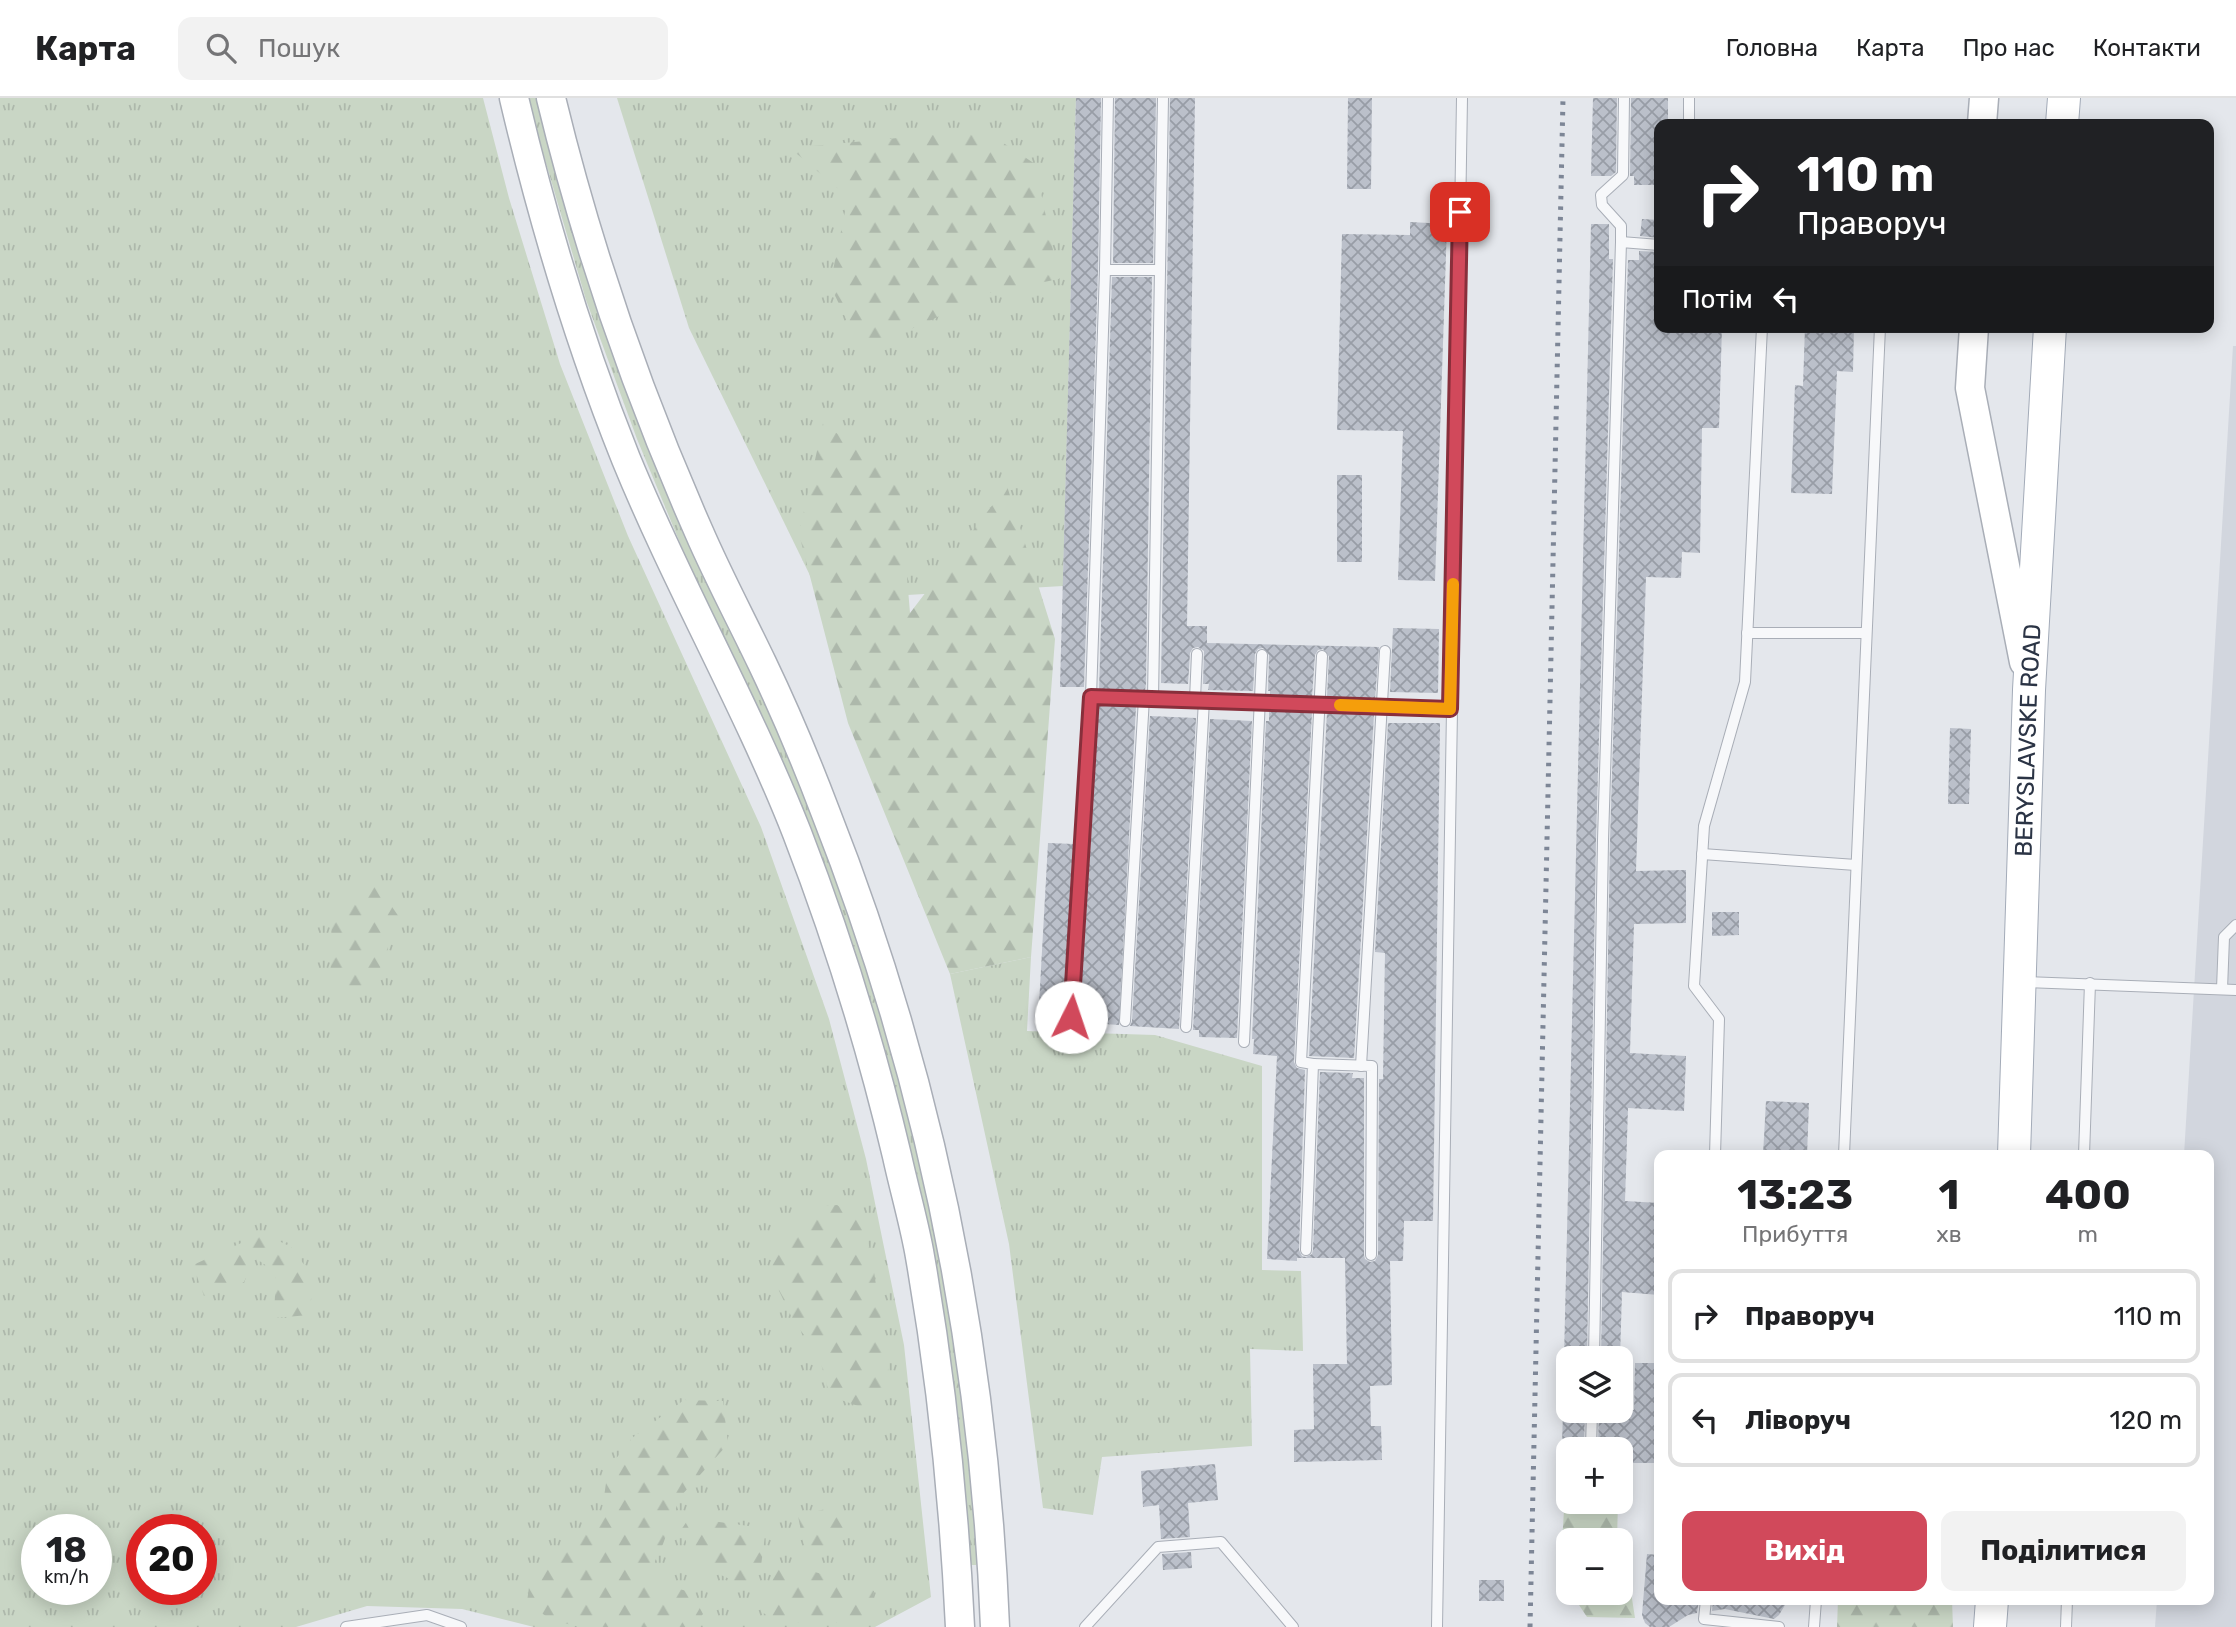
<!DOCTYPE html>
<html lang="uk">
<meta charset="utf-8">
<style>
:root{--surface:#fff;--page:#f2f2f2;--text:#202124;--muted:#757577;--line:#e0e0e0;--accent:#d1495b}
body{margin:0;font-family:Rubik,sans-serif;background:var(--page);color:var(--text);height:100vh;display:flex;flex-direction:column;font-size:26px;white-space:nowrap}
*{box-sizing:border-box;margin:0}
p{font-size:23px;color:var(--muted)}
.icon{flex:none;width:38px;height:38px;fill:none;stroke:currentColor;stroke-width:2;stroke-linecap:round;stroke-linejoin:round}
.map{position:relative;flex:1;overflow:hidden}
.side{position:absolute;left:1654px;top:1052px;width:560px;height:455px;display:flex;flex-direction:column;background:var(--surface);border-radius:14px;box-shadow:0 4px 18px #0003}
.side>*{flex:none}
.top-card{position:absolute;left:1654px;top:21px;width:560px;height:214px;border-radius:14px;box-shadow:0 4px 18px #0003;background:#202124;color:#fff;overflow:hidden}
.buttons{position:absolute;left:1556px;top:1248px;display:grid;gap:14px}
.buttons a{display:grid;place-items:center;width:77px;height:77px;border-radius:14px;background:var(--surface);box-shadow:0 4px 18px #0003;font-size:35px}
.speed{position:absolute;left:21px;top:1416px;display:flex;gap:14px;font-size:35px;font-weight:700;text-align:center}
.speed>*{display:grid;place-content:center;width:91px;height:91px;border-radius:50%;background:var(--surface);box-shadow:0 4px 18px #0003;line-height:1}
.speed small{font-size:18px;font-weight:400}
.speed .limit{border:10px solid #d22;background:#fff;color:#111}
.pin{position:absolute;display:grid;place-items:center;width:60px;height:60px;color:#fff;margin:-30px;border-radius:14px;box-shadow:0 4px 10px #0006}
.me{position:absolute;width:77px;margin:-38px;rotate:4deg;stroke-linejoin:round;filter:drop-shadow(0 0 5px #0008)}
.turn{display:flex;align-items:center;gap:24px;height:147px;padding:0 28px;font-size:32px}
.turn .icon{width:91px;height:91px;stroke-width:2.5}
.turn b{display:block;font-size:49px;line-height:60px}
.then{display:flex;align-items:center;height:66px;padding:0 28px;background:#0003;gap:14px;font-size:26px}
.eta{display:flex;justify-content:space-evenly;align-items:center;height:119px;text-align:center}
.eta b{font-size:42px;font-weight:700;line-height:49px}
.button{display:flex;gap:14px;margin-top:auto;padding:14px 28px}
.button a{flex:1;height:80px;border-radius:14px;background:var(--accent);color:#fff;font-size:28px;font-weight:700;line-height:80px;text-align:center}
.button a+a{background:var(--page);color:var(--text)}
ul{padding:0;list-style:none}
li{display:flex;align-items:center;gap:21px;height:94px;margin:0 14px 10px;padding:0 14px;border:4px solid var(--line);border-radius:14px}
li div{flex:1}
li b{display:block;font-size:26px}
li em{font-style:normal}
header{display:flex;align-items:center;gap:42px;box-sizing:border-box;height:98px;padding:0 35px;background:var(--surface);border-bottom:2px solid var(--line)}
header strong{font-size:33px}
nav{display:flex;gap:38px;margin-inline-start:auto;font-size:24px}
.search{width:490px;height:63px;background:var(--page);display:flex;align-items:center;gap:18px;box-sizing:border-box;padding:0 24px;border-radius:14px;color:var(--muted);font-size:26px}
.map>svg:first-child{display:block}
.built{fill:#d2d6de}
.grass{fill:url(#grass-tufts);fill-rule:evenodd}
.forest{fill:url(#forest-firs)}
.building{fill:url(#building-cross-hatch)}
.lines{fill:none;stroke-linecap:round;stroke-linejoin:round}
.lane-casing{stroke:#a9aeb7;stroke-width:12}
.secondary-casing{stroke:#a9aeb7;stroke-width:31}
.primary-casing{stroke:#a3abb8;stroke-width:34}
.lane{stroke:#f7f8fa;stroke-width:10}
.secondary{stroke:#fff;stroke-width:28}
.primary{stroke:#fff;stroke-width:32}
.rail{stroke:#7d8696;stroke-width:5;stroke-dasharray:3.5 7;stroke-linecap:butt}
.route-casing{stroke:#882f3b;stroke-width:18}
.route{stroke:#d1495b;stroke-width:12}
.slow{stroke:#f59e0b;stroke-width:12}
.labels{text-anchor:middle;stroke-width:6;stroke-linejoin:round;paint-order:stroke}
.street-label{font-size:24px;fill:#2b3445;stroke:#f4f6f9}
</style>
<header>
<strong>Карта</strong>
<div class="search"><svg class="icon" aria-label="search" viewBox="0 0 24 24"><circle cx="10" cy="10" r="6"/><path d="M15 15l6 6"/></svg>Пошук</div>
<nav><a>Головна</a><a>Карта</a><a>Про нас</a><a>Контакти</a></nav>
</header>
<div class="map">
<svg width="2236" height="1529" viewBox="0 0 2236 1529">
<defs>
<pattern id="grass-tufts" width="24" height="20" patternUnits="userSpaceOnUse" patternTransform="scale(1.75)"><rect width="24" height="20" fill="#c9d6c5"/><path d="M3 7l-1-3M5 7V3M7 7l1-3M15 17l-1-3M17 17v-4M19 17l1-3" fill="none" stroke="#adb8ab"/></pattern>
<pattern id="forest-firs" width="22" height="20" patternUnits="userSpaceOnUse" patternTransform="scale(1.75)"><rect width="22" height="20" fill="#c9d6c5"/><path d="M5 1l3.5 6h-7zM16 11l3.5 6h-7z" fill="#adb8ab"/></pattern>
<pattern id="building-cross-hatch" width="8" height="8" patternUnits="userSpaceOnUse" patternTransform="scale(1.75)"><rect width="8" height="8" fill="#bbc0ca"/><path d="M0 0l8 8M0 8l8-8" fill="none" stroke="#989da6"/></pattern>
</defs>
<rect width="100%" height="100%" fill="#e4e7ec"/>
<!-- built -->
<polygon class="built" points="2233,248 2236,248 2236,1529 2155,1529 2157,1502 2208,1502 2208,1057 2184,1057"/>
<!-- grass -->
<g class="grass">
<path d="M0,0H483L509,100L560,266L628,438L761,729L829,921L866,1061L904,1247L931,1499L875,1529H534L462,1511L367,1508L296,1529H0ZM37,1432H96V1491H37ZM142,1432H201V1491H142Z"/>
<polygon points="527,0 540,0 765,593 850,806 925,1060 959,1253 979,1462 976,1467 971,1467 967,1463 955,1324 779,657 685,457 637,341 586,202"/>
<polygon points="617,0 1076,0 1063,488 822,502 689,230"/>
<polygon points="1031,859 1027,933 1155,937 1262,968 1262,1172 1301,1173 1303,1253 1250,1251 1252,1348 1102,1359 1093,1417 1043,1410 1009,1146 950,876"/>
</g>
<!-- forest -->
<g class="forest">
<polygon points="984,32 1035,66 1059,181 979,197 924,226 860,250 830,187 848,99 790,50"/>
<polygon points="823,325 899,381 910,515 1007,388 1055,541 1031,859 950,876 848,625 799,436"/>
<polygon points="377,787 399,819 374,887 330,891 332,805"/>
<polygon points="837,1107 858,1120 871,1153 892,1297 869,1312 830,1298 818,1255 794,1224 771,1176 771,1145 818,1108"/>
<polygon points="263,1135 291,1149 314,1180 309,1217 274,1220 276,1174 255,1160 244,1184 204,1198 193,1167"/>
<polygon points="684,1302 723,1303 728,1346 680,1399 663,1446 647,1480 663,1487 691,1494 703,1516 693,1529 580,1529 551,1522 527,1504 531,1474 601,1420 608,1371 632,1340"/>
<polygon points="1567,1363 1568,1404 1618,1404 1617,1442 1568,1442 1568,1490 1560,1478"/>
<polygon points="837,1408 851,1418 841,1441 825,1459 805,1452 798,1418"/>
<polygon points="689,1420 749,1428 765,1437 761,1468 750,1490 696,1466 681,1432"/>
<polygon points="778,1464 855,1485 874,1493 872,1516 834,1525 777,1524 762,1514"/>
<polygon points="1621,1489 1631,1494 1635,1520 1587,1519 1571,1495 1620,1494"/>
<polygon points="1838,1502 1952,1502 1953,1529 1837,1529"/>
</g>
<!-- building -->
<g class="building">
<polygon points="1076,0 1101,0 1098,172 1084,589 1060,589"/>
<polygon points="1115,0 1156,0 1153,165 1113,165"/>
<polygon points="1170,0 1195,0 1187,528 1207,528 1207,545 1379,549 1375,601 1327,599 1329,558 1323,551 1318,552 1315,557 1312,599 1270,598 1270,593 1268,593 1269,557 1263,550 1258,551 1255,556 1253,593 1208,592 1209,586 1203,586 1204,553 1198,549 1193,550 1190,555 1188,586 1161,585"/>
<polygon points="1348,0 1372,0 1371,91 1347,91"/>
<polygon points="1593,0 1617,0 1616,74 1611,78 1591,78"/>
<polygon points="1631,0 1668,0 1668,26 1659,26 1659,87 1634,87 1634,78 1630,78"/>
<polygon points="1642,121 1659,122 1659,140 1640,138"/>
<polygon points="1410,124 1447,126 1435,483 1398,482 1403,333 1337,332 1342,136 1410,137"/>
<polygon points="1591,126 1609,126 1609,161 1613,161 1596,742 1587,1260 1564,1260"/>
<polygon points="1639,153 1659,154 1659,229 1722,229 1719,330 1702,330 1700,455 1682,454 1681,480 1646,479 1636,773 1686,772 1686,825 1634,826 1630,955 1686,958 1684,1013 1628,1010 1625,1103 1659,1105 1659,1197 1622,1194 1620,1260 1601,1260 1610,742 1628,162 1639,162"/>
<polygon points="1112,179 1152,179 1146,585 1145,593 1141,593 1099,592"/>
<polygon points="1805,229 1854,229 1853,274 1837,273 1832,396 1791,395 1795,287 1803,288"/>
<rect x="1337" y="377" width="25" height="87"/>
<polygon points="1393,530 1439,531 1438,595 1390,594"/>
<polygon points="1098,607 1136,608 1119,927 1076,924 1078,919"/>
<polygon points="1269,612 1312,614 1294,964 1297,970 1305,972 1299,1152 1302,1158 1306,1159 1312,1156 1313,1152 1320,974 1353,975 1352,980 1364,980 1364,1157 1365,1161 1370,1164 1375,1163 1378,1157 1379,981 1383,981 1385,855 1375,854 1388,625 1440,625 1433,1123 1404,1123 1403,1163 1390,1163 1392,1287 1370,1288 1371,1328 1381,1328 1382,1362 1294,1364 1294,1332 1314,1331 1313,1266 1347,1266 1345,1160 1297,1160 1297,1163 1267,1161 1277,958 1253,956 1254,941 1252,941 1266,623 1269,623"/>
<polygon points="1327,614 1374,616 1354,960 1309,958"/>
<polygon points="1150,618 1196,620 1179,931 1130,928 1132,923"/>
<polygon points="1210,621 1252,623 1237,940 1199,939 1199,932 1193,932"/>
<polygon points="1950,630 1971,631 1969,706 1948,706"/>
<polygon points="1048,745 1074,746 1064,919 1065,924 1063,924 1062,926 1038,925"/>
<polygon points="1712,814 1739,814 1739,837 1712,838"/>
<polygon points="1766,1003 1809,1005 1807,1057 1763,1057"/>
<polygon points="1635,1265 1659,1265 1659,1365 1633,1365 1633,1349 1598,1348 1599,1312 1634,1312"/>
<polygon points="1563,1312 1585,1312 1584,1348 1562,1348"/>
<polygon points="1215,1366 1218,1402 1188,1405 1190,1439 1161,1441 1159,1407 1143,1409 1141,1373"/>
<polygon points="1191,1454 1192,1470 1163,1472 1162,1456"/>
<polygon points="1647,1456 1659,1457 1659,1502 1699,1502 1697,1515 1688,1517 1669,1529 1650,1529 1645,1525 1642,1517"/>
<rect x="1479" y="1482" width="25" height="21"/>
<polygon points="1713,1502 1788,1502 1779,1517 1774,1521 1725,1511 1712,1513"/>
</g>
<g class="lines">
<!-- lane casing -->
<g class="lane-casing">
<g id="lane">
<polyline points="1689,0 1689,26"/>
<polyline points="1621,144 1621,128 1602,107 1601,97 1623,77 1624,0"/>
<polyline points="1105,172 1108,0"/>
<polyline points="1160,172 1163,0"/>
<polyline points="1747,535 1866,535"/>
<polyline points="1153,600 1160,172 1105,172 1091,599 1450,611"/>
<polyline points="1195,601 1197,556"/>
<polyline points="1702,756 1856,767"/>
<polyline points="2024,884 2236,892"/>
<polyline points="2222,891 2224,839 2236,827"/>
<polyline points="1071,919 1091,599"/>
<polyline points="1125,923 1144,600"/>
<polyline points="1186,929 1204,602"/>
<polyline points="1244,944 1262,557"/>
<polyline points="1313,966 1372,968 1371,1157"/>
<polyline points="1361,968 1385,553"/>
<polyline points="1715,1057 1719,921 1694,888 1704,728 1745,584 1762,229"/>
<polyline points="1844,1057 1880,229"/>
<polyline points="2084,1057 2090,885"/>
<polyline points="1306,1152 1313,966 1301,964 1322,558"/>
<polyline points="1594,1260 1603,742 1621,144 1659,147"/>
<polyline points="1591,1350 1592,1312"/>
<polyline points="1706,1502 1704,1521 1779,1529"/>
<polyline points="346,1529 427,1517 461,1529"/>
<polyline points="1085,1529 1158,1449 1221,1444 1293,1529"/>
<polyline points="1437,1529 1462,0"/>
<polyline points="1814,1529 1816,1502"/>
<polyline points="2066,1529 2067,1502"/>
</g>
</g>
<!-- secondary casing -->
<g class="secondary-casing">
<g id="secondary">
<path d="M514,0C543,123 579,244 626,361C678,488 747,608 797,735C838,841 871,948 897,1058C904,1090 913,1121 919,1153C941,1277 954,1403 960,1529"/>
<path d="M551,0C587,149 637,294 699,434C718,478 741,521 762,565C785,613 806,663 825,713C928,974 984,1248 995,1529"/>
<polyline points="1982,26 1984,0"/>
<polyline points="1974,229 1970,290 2024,564"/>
</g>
</g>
<!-- primary casing -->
<g class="primary-casing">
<g id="primary">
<polyline points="2062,26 2064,0"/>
<path id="s1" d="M2014,1057L2029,592L2050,229"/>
<polyline points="1990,1529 1992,1502"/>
</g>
</g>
<!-- lane -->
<use href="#lane" class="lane"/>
<!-- secondary -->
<use href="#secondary" class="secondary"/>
<!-- primary -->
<use href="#primary" class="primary"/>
<!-- rail -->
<polyline class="rail" points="1530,1529 1563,0"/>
</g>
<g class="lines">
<!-- route casing -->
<g class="route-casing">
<polyline id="route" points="1071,919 1091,599 1450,611 1460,114"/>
</g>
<!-- route -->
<use href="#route" class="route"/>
<!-- slow -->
<polyline class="slow" points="1340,607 1450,611 1453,486"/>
</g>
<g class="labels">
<!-- street labels -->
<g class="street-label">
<text dy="8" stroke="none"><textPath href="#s1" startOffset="415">BERYSLAVSKE ROAD</textPath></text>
</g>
</g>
</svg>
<div class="buttons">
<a><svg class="icon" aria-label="layers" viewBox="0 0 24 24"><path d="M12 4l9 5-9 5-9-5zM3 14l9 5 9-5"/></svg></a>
<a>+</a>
<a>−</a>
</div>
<div class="speed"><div>18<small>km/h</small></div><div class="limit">20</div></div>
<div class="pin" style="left:1460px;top:114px;background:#d93025"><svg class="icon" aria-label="arrive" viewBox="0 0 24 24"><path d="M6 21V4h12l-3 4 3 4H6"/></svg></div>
<svg class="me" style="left:1071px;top:919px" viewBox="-20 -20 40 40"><circle r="19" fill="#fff"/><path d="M0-13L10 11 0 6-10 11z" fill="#d1495b"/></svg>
<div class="top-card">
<div class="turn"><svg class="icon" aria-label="right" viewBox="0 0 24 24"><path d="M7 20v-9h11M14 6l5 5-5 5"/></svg><div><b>110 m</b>Праворуч</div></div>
<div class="then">Потім<svg class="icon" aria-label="left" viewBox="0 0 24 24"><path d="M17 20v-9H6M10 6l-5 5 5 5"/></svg></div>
</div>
<section class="side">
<div class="eta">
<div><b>13:23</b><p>Прибуття</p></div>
<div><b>1</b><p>хв</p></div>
<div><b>400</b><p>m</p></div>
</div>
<ul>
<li><svg class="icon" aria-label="right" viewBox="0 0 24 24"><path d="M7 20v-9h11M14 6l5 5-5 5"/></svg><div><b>Праворуч</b></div><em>110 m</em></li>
<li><svg class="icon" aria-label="left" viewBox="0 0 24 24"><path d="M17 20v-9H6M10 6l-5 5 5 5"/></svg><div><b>Ліворуч</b></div><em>120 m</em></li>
</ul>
<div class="button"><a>Вихід</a><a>Поділитися</a></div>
</section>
</div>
